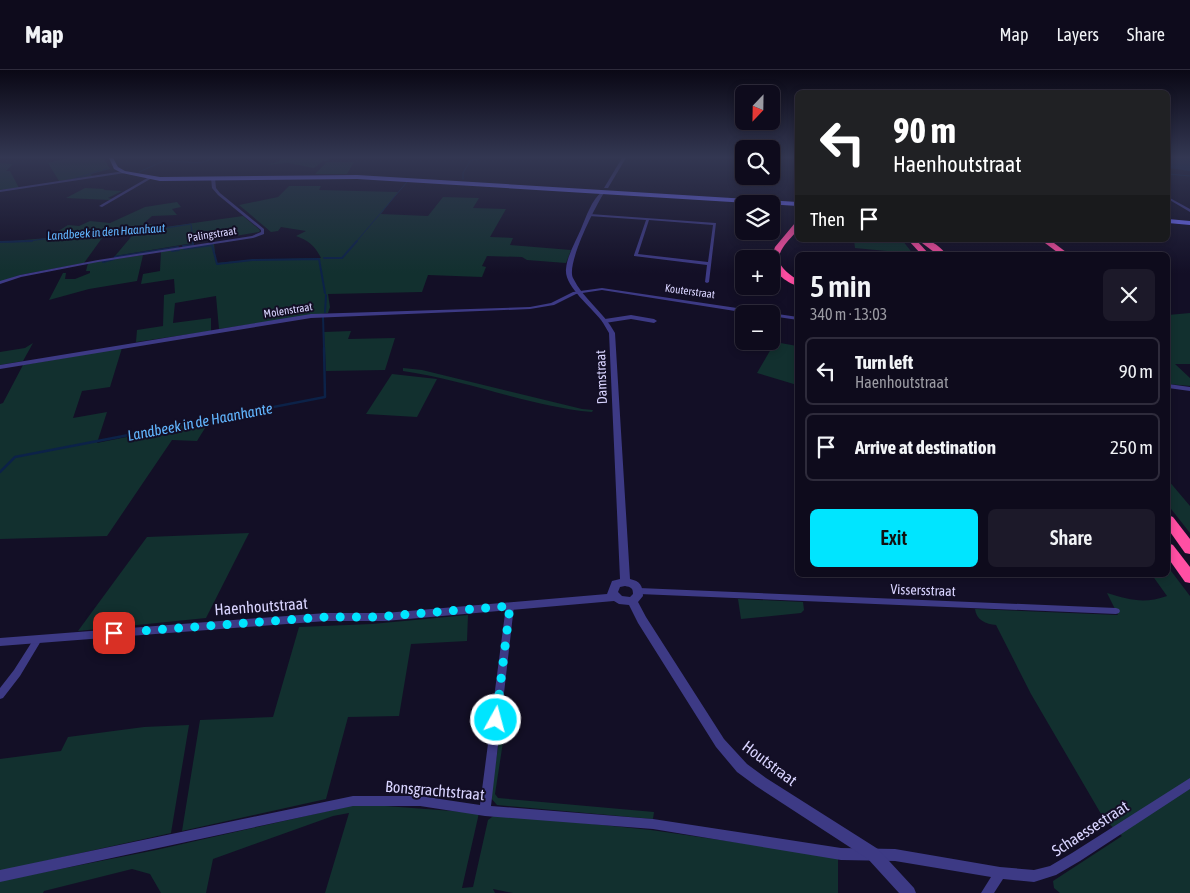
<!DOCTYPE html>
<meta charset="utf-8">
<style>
:root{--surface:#0e0b1c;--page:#1c1929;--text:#f1f3f6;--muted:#9b9ba3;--line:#2e2b3b;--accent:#00e5ff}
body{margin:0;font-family:"Asap Condensed",sans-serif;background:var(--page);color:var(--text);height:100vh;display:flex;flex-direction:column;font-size:19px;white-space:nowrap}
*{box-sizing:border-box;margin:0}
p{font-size:16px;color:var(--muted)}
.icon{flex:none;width:28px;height:28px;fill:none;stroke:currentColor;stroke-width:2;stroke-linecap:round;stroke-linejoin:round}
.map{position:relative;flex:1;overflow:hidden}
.side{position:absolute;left:795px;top:182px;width:375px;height:325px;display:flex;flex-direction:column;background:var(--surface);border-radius:8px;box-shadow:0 2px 8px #0003,0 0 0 1px var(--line)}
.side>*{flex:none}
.hud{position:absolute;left:795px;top:20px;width:375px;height:152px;border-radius:8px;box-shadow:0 2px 8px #0003,0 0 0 1px var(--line);background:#202124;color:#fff;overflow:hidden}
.needle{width:32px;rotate:202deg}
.buttons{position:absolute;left:735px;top:15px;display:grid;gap:10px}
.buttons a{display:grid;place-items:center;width:45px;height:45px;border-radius:8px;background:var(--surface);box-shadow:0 2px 8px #0003,0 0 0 1px var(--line);font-size:25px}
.pin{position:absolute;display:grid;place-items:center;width:42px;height:42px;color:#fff;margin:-21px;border-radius:10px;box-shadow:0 2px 8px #0006}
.me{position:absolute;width:55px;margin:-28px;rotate:7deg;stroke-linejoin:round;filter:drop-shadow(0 0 4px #0008)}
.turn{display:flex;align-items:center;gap:18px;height:105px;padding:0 15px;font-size:22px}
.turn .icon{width:65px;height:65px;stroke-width:2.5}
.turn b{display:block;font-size:35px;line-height:42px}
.then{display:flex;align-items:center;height:48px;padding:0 15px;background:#0003;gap:10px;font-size:19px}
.round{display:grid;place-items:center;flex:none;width:52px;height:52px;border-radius:8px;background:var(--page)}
.overview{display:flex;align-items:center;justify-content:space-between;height:85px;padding:0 15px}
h1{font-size:30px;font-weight:600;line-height:38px}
.primary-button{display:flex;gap:10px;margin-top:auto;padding:10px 15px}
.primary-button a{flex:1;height:58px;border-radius:8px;background:var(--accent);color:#111;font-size:20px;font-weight:600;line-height:58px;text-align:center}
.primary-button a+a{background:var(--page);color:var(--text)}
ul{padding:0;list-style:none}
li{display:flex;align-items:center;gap:15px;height:68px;margin:0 10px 8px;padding:0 5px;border:2px solid var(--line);border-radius:8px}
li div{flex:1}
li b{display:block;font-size:19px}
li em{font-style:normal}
header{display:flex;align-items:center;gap:30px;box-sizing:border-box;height:70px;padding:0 25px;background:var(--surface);border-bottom:1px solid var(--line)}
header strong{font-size:24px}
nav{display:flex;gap:28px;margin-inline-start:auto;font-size:18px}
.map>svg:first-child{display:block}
.green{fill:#12302f}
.water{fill:#0c2248}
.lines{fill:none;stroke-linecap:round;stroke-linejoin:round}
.stream-far2{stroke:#0c2248;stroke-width:1}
.stream-far1{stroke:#0c2248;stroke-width:2}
.stream{stroke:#0c2248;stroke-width:2.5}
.minor{fill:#3d3a85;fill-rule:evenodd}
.tertiary{fill:#3d3a85;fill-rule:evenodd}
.secondary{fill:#6f6bff;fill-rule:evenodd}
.motorway{fill:#ff4fa3;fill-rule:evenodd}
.route{stroke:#00e5ff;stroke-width:9;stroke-dasharray:0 16.2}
.labels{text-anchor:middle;stroke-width:4;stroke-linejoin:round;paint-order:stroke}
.far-street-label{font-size:11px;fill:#d9d4ff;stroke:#130f26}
.far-water-label{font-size:12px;font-style:italic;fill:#62b6ff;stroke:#130f26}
.street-label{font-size:14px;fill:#d9d4ff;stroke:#130f26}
.water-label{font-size:15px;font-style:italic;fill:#62b6ff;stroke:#130f26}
.near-street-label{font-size:16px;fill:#d9d4ff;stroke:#130f26}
</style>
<header>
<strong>Map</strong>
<nav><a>Map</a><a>Layers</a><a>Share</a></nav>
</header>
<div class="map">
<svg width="1190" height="823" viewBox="0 0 1190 823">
<rect width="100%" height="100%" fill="#130f26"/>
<!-- green -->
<g class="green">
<polygon points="67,88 104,88 110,99 91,104 92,106 59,111 48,93"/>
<polygon points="282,88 331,88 328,91 323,91 314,98 288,93 265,95 278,92"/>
<polygon points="327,92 354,92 347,104 315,104"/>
<polygon points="0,93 13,94 6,101 10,101 19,118 0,120"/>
<path d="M289,116H321L319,120L398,122L381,144L428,146L443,127L479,128L473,138L506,139L490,167L513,168L510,175L571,180L566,193L527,190L522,187L487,186L482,196L486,197L482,207L428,205L422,222L328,224L330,237L328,243L219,259L216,226L175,233L173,253L211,248V261L136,272L137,260L163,256L164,225L175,223L174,209L141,214L143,204L160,201L161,181L214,173L216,193L249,190L321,188C315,176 309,171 296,166L306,161L281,157L278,161L271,162L239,135L278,127Z"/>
<polygon points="85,118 105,119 103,120 122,121 108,128 113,129 110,130 66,128"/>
<polygon points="177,132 181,137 172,139 177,145 152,146 143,154 153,154 151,159 243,146 260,160 259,162 115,186 136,161 105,164 84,193 20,205 0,212 0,172 47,168 68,155 79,156 90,151 110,153 145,137"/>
<polygon points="854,170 902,170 914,185 899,185 897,182 855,178"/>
<polygon points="143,185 137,211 89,219 49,230 63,203 66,203 65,209 75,209 90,203 90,201 86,201 88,193"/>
<polygon points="1190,243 1190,294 1175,294 1190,308 1190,316 1168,314 1168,245"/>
<polygon points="351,261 348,269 395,268 385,300 326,301 324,262"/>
<polygon points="775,272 797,276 797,315 757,303"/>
<polygon points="33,273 23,291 0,295 0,282 25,278"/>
<polygon points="122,278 110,317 82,321 73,348 107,342 97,373 210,350 197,371 172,370 107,466 0,469 0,334 3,333 23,295"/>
<path d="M403,298L422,300L582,339L593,340L592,342C528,336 467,310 403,301Z"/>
<polygon points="392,304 437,309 417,347 366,344"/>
<polygon points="1168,410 1190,436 1190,463 1168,435"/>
<polygon points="249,463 206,548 78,561 147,467"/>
<path d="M1168,497L1190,526V823H1060L1054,818L1053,811L1122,766L1104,749L1031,624L996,555C986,554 976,550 975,539L1118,545L1107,523C1130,530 1144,534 1167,526L1152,505H1168Z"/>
<polygon points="738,529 803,532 804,540 801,543 741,549"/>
<polygon points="468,545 467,571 411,574 399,646 348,647 326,729 182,761 200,650 273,647 299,557 372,554"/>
<polygon points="189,655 171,763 0,801 0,689 61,681 68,667 144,657"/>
<polygon points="499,672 503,672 495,724 498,728 654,742 653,749 497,735 490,727"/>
<polygon points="359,734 479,743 462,818 473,817 488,750 496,744 651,760 838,787 838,823 513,823 493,819 495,823 325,823 349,743 333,746 213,789 206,823 161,823 150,804 132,799 44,821 43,823 0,823 0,811 156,780"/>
</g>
<!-- water -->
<polygon class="water" points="1168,88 1190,88 1190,101 1168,98"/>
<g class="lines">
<!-- stream-far2 -->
<g class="stream-far2">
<polyline points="103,100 107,99"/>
<polyline points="139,102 164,91 202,93 212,88"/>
<polyline points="1168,104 1190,106"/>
<polyline points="73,109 99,101"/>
<polyline points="463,109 463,103 471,90 485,88"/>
<polyline points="6,172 29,171 109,160 107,163 146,161 191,154 193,172"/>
<polyline points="356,172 407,112"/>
</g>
<!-- stream-far1 -->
<g class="stream-far1">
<polyline points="0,172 32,171"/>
<polyline points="183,176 193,175 193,171"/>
<polyline points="184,179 212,175 217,194 252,190 319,189 325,223"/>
<polyline points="172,181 179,180"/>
<polyline points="115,187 178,177"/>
<polyline points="324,188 342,188 357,171"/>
<polyline points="103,192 114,189"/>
<polyline points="325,242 326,225"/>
<polyline points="323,246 324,279"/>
</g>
<!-- stream -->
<polyline class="stream" points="0,402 15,387 325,327 324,278"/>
<!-- minor -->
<g class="minor">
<polygon points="124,101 125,103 0,122 0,120"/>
<polygon points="149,107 152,108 102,137 99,136"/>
<polygon points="213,107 215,108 216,118 220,123 264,159 264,164 253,168 98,192 21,207 0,214 0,211 20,205 98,190 252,166 261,162 261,160 218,125 212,118 211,108"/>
<polygon points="1168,127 1190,139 1190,142 1168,129"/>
<path d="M590,144L716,153L709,212L707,213L705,212L707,195L634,186V185L646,150L589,146V144ZM649,150L713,155L708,192L638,184Z"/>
<polygon points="602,218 798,247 798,250 771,246 771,244 754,244 602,220 576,224 554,235 530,239 311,248 0,299 0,295 311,244 530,237 551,233 573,222"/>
<polygon points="631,245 654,249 657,251 654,253 631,249 605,253 602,251 605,249"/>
<polygon points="1168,314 1190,317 1190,321 1168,318"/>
<polygon points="639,518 1116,538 1119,539 1120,541 1119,543 1116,544 639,524 636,523 635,521 636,519"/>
<polygon points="510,533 513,534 514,536 491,736 653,749 841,778 895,779 1000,797 1034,800 1050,796 1072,783 1190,708 1190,719 1080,791 1056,805 1034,812 1003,809 994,823 981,823 991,807 895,791 841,790 653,759 485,746 420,736 353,736 0,812 0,800 353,726 420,726 480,735 506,536 507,534"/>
<polygon points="38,566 41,567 42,569 41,571 20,606 3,628 0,629 0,618 14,600 35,567"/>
</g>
<!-- tertiary -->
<g class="tertiary">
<polygon points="622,88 626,88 608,118 604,118"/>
<path d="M602,122L604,123C595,137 566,194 573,208C583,229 604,242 615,263L630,509C640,511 643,516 643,526L638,532L646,547L724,669L747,694L766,708L878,779L914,818L916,823H899L868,789L756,716L737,702L716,677L638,553L629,535L619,534L614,531L385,551H326L0,576V568L326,543H385L607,524L612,511L620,509L609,263C606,258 604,254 601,250C591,237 564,216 566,199C567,186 576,171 581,159C586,147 592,129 602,122ZM625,516C631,517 633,518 633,524L630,527L622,526L618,522L620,517Z"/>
</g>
<!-- secondary -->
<g class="secondary">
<polygon points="109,88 113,88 118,97 125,101 160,107 357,105 798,132 798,136 357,109 160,111 122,103 114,99"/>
<polygon points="1168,149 1190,151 1190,155 1168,153"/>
</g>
<!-- motorway -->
<g class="motorway">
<path d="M795,153H798V160C778,181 768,192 798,210V216C785,212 773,202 771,189L775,177Z"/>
<polygon points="908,170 916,170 930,185 922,185"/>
<path d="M922,170C933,170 940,177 947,185H938L922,173Z"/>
<polygon points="1041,170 1050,170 1070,185 1061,185"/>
<polygon points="1168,445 1173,447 1190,469 1190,484 1185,483 1168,459"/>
<polygon points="1168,473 1173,475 1190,497 1190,513 1185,512 1168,488"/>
</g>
</g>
<!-- sky -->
<linearGradient id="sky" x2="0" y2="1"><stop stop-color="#0a0815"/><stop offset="0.43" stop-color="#333752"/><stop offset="1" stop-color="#333752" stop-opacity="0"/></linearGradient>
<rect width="1190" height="203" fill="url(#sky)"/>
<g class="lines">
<!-- route -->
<polyline class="route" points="114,563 326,547 375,547 510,536 496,650"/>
</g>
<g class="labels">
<!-- far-street labels -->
<g class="far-street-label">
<text transform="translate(212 164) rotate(-9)" y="4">Palingstraat</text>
<text transform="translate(690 221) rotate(8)" y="4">Kouterstraat</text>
<text transform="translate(288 240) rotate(-9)" y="4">Molenstraat</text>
</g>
<!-- far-water labels -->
<g class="far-water-label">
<text transform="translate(106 162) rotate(-4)" y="4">Landbeek in den Haanhaut</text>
</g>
<!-- street labels -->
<g class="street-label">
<text transform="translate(601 307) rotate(-92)" y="5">Damstraat</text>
<text transform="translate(923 520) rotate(2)" y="5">Vissersstraat</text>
</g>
<!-- water labels -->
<g class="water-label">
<text transform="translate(200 352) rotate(-11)" y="5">Landbeek in de Haanhante</text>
</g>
<!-- near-street labels -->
<g class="near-street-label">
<text transform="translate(261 536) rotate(-4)" y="6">Haenhoutstraat</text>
<text transform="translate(770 693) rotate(37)" y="6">Houtstraat</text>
<text transform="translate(435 720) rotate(5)" y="6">Bonsgrachtstraat</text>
<text transform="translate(1090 758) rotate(-33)" y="6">Schaessestraat</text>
</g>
</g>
</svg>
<div class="buttons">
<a><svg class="needle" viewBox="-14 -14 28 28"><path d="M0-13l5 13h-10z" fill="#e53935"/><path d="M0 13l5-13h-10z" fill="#9b9ba3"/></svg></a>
<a><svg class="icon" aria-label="search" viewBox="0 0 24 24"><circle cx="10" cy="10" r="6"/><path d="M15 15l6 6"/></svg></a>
<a><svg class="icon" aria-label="layers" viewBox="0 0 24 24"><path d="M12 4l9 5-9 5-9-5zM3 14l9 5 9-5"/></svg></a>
<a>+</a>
<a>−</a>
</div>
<div class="pin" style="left:114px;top:563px;background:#d93025"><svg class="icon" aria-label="arrive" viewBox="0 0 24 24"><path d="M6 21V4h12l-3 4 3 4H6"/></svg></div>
<svg class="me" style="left:496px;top:650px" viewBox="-20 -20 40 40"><circle r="17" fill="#00e5ff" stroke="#fff" stroke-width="3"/><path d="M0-11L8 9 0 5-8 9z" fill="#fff"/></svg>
<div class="hud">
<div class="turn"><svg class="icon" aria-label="left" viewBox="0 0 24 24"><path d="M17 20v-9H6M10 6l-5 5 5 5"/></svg><div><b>90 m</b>Haenhoutstraat</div></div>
<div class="then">Then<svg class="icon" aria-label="arrive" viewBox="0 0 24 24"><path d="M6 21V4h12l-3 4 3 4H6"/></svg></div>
</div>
<section class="side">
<div class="overview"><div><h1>5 min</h1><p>340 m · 13:03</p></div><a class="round"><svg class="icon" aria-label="close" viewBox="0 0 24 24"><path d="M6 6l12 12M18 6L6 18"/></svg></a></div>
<ul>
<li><svg class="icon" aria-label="left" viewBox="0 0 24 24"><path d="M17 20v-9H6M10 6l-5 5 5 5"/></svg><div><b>Turn left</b><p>Haenhoutstraat</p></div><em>90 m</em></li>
<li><svg class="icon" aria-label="arrive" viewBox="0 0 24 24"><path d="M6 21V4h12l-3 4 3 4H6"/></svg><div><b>Arrive at destination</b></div><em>250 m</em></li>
</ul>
<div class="primary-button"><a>Exit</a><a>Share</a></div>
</section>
</div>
